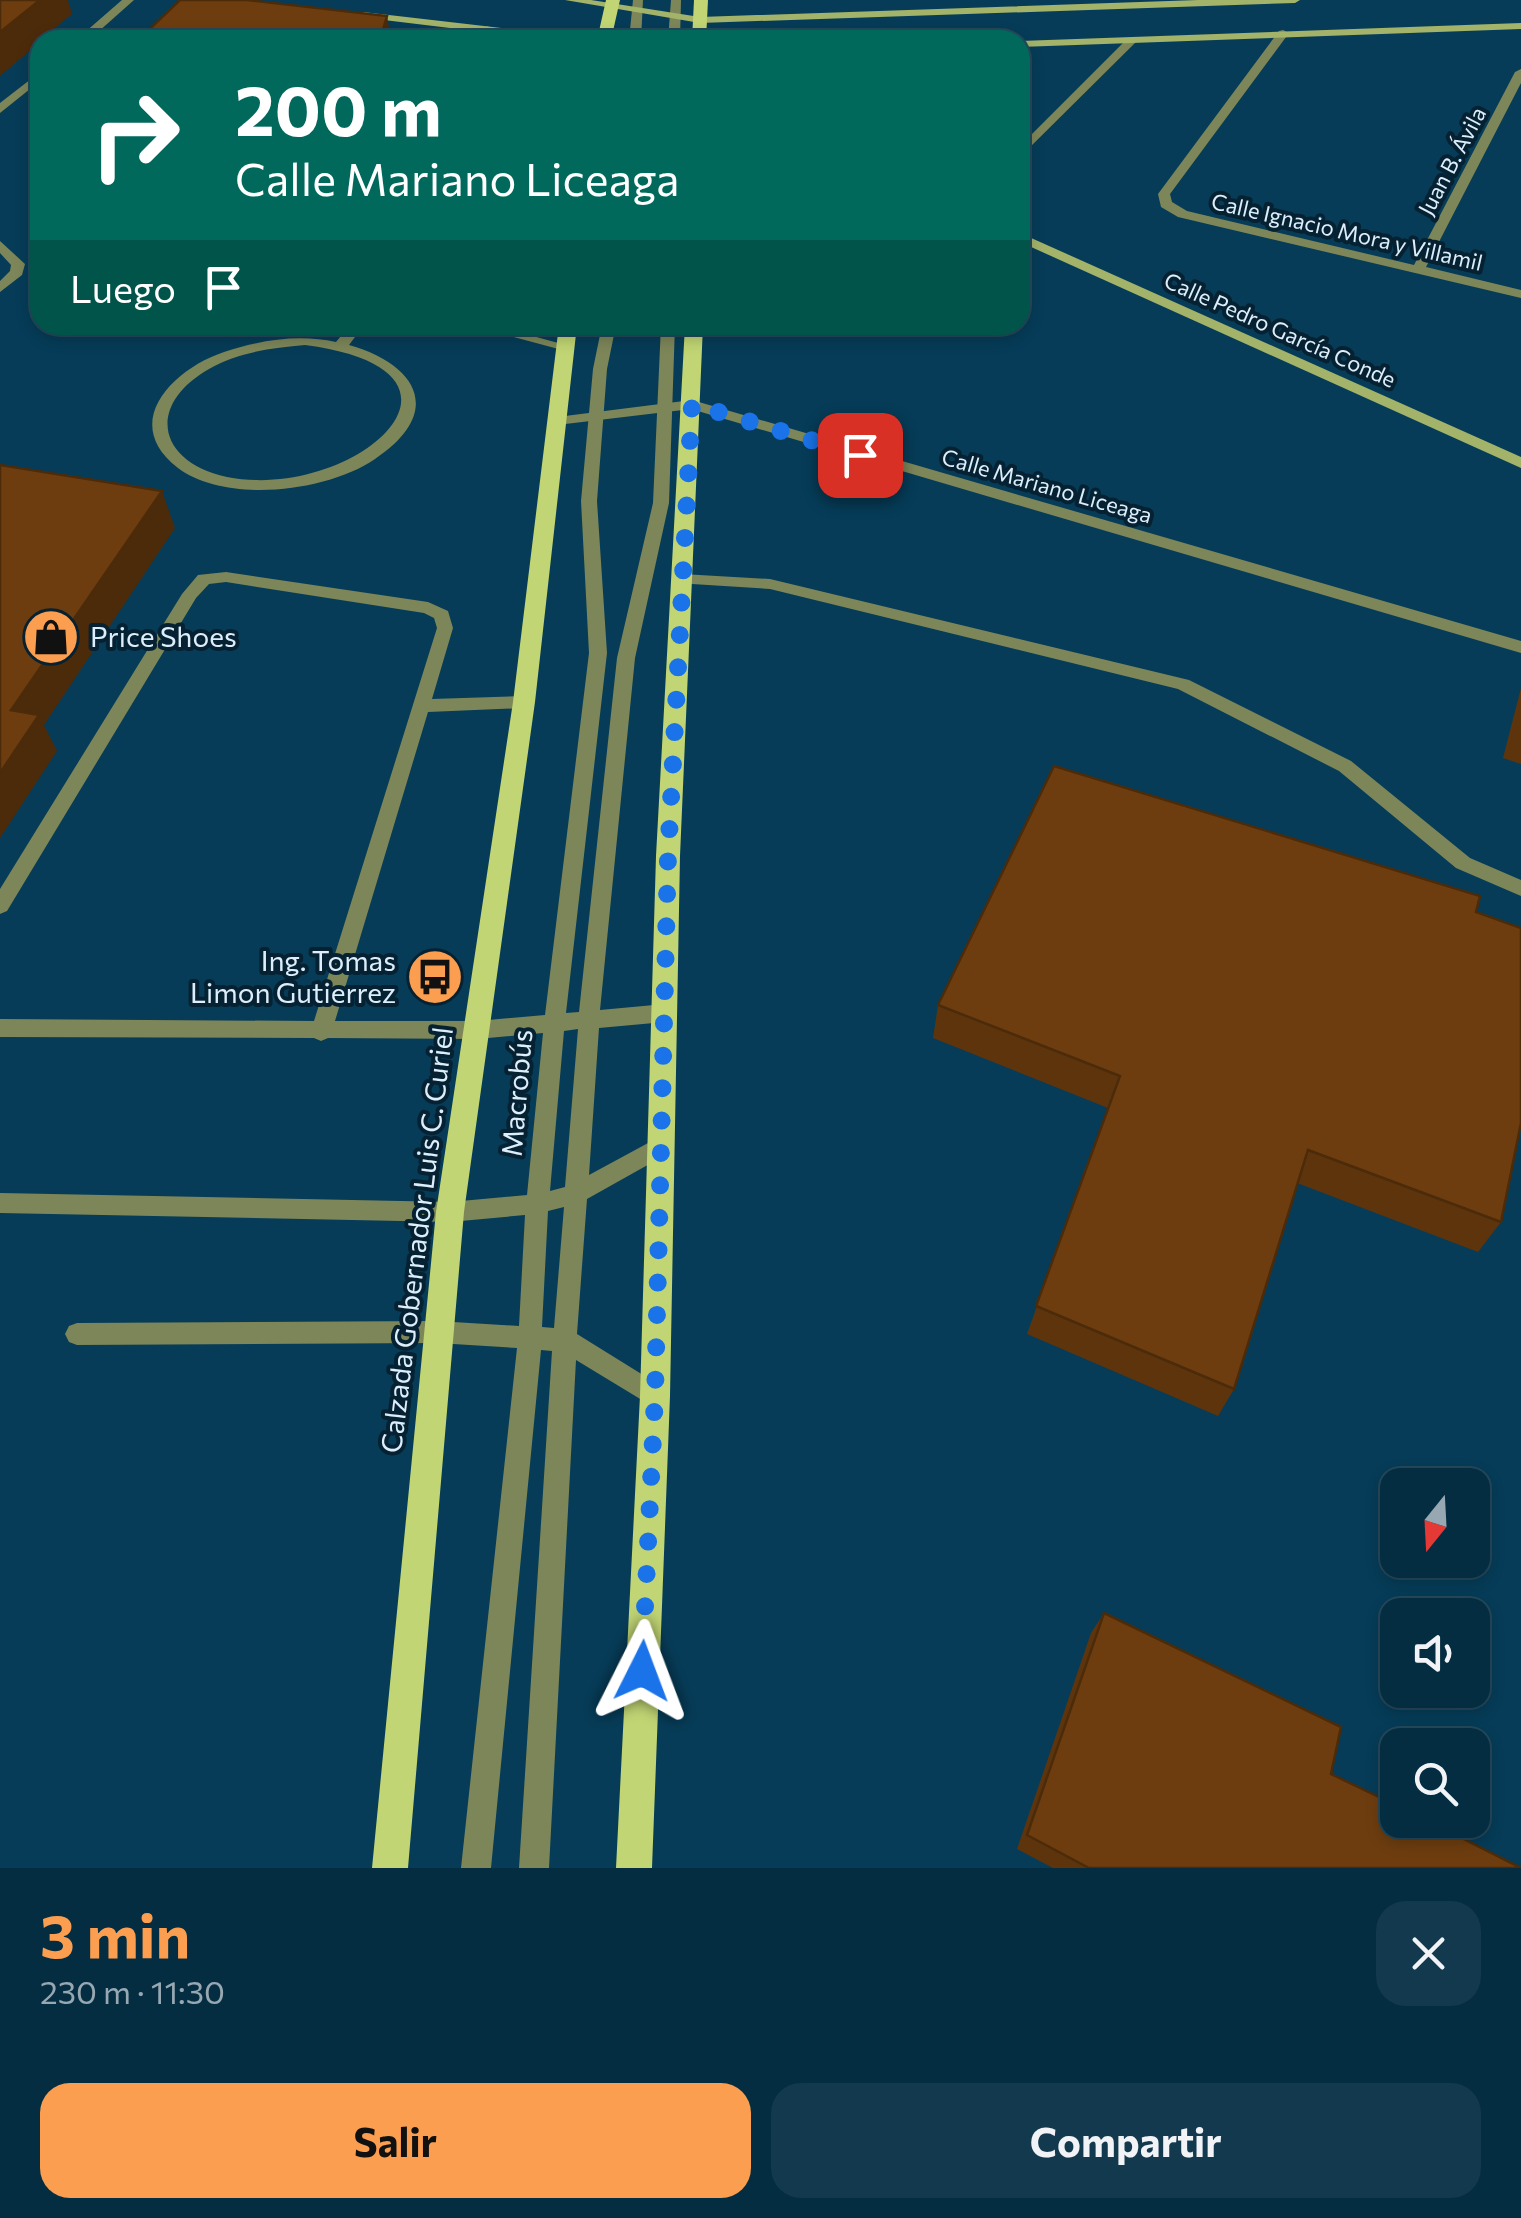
<!DOCTYPE html>
<html lang="es">
<meta charset="utf-8">
<style>
:root{--surface:#042d42;--page:#12394d;--text:#f1f3f6;--muted:#97a8b2;--line:#25495b;--accent:#fb9e50}
body{margin:0;font-family:Commissioner,sans-serif;background:var(--page);color:var(--text);height:100vh;display:flex;flex-direction:column;font-size:38px;white-space:nowrap}
*{box-sizing:border-box;margin:0}
p{font-size:32px;color:var(--muted)}
.icon{flex:none;width:55px;height:55px;fill:none;stroke:currentColor;stroke-width:2;stroke-linecap:round;stroke-linejoin:round}
.map{position:relative;height:1868px;overflow:hidden}
.sheet{display:flex;flex-direction:column;background:var(--surface);flex:1}
.sheet>*{flex:none}
.guide{position:absolute;left:30px;top:30px;width:1000px;height:305px;border-radius:30px;box-shadow:0 5px 15px #0003,0 0 0 2px var(--line);background:#00695c;color:#fff;overflow:hidden}
.needle{width:65px;rotate:198deg}
.buttons{position:absolute;left:1380px;top:1468px;display:grid;gap:20px}
.buttons a{display:grid;place-items:center;width:110px;height:110px;border-radius:20px;background:var(--surface);box-shadow:0 5px 15px #0003,0 0 0 2px var(--line);font-size:50px}
.pin{position:absolute;display:grid;place-items:center;width:85px;height:85px;color:#fff;margin:-42px;border-radius:20px;box-shadow:0 5px 15px #0006}
.me{position:absolute;width:110px;margin:-55px;rotate:3deg;stroke-linejoin:round;filter:drop-shadow(0 0 8px #0008)}
.turn{display:flex;align-items:center;gap:35px;height:210px;padding:0 40px;font-size:45px}
.turn .icon{width:130px;height:130px;stroke-width:2.5}
.turn b{display:block;font-size:70px;line-height:85px}
.then{display:flex;align-items:center;height:95px;padding:0 40px;background:#0003;gap:20px;font-size:38px}
.round{display:grid;place-items:center;flex:none;width:105px;height:105px;border-radius:30px;background:var(--page)}
.summary{display:flex;align-items:center;justify-content:space-between;height:170px;padding:0 40px}
h1{font-size:60px;font-weight:700;line-height:75px;color:var(--accent)}
.cta{display:flex;gap:20px;margin-top:auto;padding:20px 40px}
.cta a{flex:1;height:115px;border-radius:30px;background:var(--accent);color:#111;font-size:40px;font-weight:700;line-height:115px;text-align:center}
.cta a+a{background:var(--page);color:var(--text)}
.map>svg:first-child{display:block}
.lines{fill:none;stroke-linecap:round;stroke-linejoin:round}
.lane{fill:#7d8659;fill-rule:evenodd}
.street{fill:#7d8659;fill-rule:evenodd}
.secondary{fill:#a3b369;fill-rule:evenodd}
.primary{fill:#c1d574;fill-rule:evenodd}
.wall{fill:#5e340d}
.shaded-wall{fill:#4c2b0a}
.building{fill:#6d3d0f;stroke:#4c2b0a;stroke-width:2.5}
.route{stroke:#1a73e8;stroke-width:18;stroke-dasharray:0 32.4}
.labels{text-anchor:middle;stroke-width:8;stroke-linejoin:round;paint-order:stroke}
.far-street-label{font-size:22px;fill:#dceefb;stroke:#062131}
.poi-label{font-size:28px;fill:#dceefb;stroke:#062131;text-anchor:start}
.street-label{font-size:28px;fill:#dceefb;stroke:#062131}
</style>
<div class="map">
<svg width="1521" height="1868" viewBox="0 0 1521 1868">
<rect width="100%" height="100%" fill="#063c58"/>
<g class="lines">
<!-- lane -->
<g class="lane">
<polygon points="122,0 134,0 89,40 76,40"/>
<polygon points="633,0 643,0 641,40 629,40"/>
<polygon points="671,0 681,0 680,40 668,40"/>
<polygon points="487,26 493,29 487,40 475,40"/>
<polygon points="40,72 40,81 0,113 0,103"/>
<polygon points="0,241 25,264 22,275 0,292 0,281 10,271 11,265 0,253"/>
<path d="M350,325H364L349,345C419,365 444,413 375,459C327,492 226,504 178,468C119,423 173,369 224,352C260,340 299,334 336,342ZM305,345C503,371 354,502 227,477C157,462 146,405 209,369C238,352 272,348 305,345Z"/>
<polygon points="468,325 492,325 573,347 566,351"/>
<path d="M602,325H616L607,369L597,501L607,653L566,1013L579,1012L617,658L653,503L661,325H675L669,503L635,658L600,1010L665,1004L672,1007L675,1013L672,1019L665,1022L599,1028L589,1175L661,1136L669,1139L672,1146L669,1153L587,1199L577,1334L664,1388L667,1396L664,1404L655,1408L576,1360L549,1868H519L552,1351L541,1350L491,1868H461L517,1348L437,1343L77,1345L69,1342L65,1334L69,1326L77,1323L437,1321L519,1326L525,1215L450,1222L0,1213V1193L450,1202L527,1195L543,1033L477,1039L328,1038L321,1041L314,1038L0,1037V1019L314,1021L437,628L434,618L424,613L226,582L209,584L196,598L7,911L0,914V889L182,594L198,575L226,572L428,602L448,611L453,628L432,699L524,696L533,702L524,708L428,712L335,1021H477L545,1015L589,653L581,501L593,369ZM578,1029L565,1187L550,1191L564,1031ZM564,1207L554,1328L542,1327L548,1211Z"/>
<polygon points="682,574 770,579 1189,680 1351,761 1470,858 1521,880 1521,896 1456,868 1339,771 1178,689 770,589 676,583 676,575"/>
</g>
<!-- street -->
<g class="street">
<polygon points="1283,30 1289,33 1170,194 1172,202 1187,211 1414,265 1515,72 1521,69 1521,83 1426,267 1521,290 1521,298 1178,217 1161,207 1158,194 1279,31"/>
<polygon points="1128,38 1138,40 1020,157 1020,146"/>
<polygon points="692,400 1521,641 1521,653 691,409 557,425 550,421 557,417"/>
</g>
<!-- secondary -->
<g class="secondary">
<polygon points="565,0 591,0 700,17 1198,0 1300,0 1295,3 700,23"/>
<polygon points="363,12 578,37 584,40 549,40 359,17 358,15"/>
<polygon points="1521,23 1521,29 1020,47 1020,41"/>
<polygon points="1020,233 1521,457 1521,468 1020,242"/>
</g>
<!-- primary -->
<g class="primary">
<polygon points="606,0 620,0 611,40 597,40"/>
<polygon points="694,0 708,0 706,40 692,40"/>
<polygon points="559,325 577,325 535,702 464,1212 408,1868 372,1868 436,1212 513,702"/>
<polygon points="685,325 703,325 680,856 670,1396 652,1868 616,1868 640,1396 656,856"/>
</g>
</g>
<!-- wall -->
<g class="wall">
<polygon points="1521,688 1521,764 1503,758"/>
<polygon points="1476,912 1501,1222 1478,1252 1297,1183 1234,1389 1218,1416 1027,1334 1108,1108 933,1038 938,1005"/>
<polygon points="1104,1613 1331,1774 1521,1868 1053,1868 1017,1849 1091,1633"/>
</g>
<!-- shaded-wall -->
<g class="shaded-wall">
<polygon points="40,0 68,0 72,14 40,40 40,42 0,76 0,32"/>
<polygon points="387,16 391,40 380,40"/>
<polygon points="162,491 175,528 44,725 57,751 0,838 0,773 11,710"/>
</g>
<!-- building -->
<g class="building">
<polygon points="0,0 40,0 0,32"/>
<polygon points="180,0 247,0 387,16 380,40 138,40"/>
<polygon points="0,465 162,491 11,710 39,715 0,773"/>
<polygon points="1054,766 1480,896 1476,912 1521,928 1521,1123 1501,1222 1308,1150 1234,1389 1036,1306 1120,1076 938,1005"/>
<polygon points="1104,1613 1341,1727 1331,1774 1398,1806 1398,1820 1426,1820 1521,1868 1089,1868 1027,1835"/>
</g>
<g class="lines">
<!-- route -->
<polyline class="route" points="642,1671 655,1396 668,856 692,404 860,455"/>
</g>
<!-- icons -->
<defs>
<g id="shop-disc" transform="scale(2.875)"><circle r="9.5" fill="#fb9e50" stroke="#062131"/><path d="M-5-2.5h2.3a2.7 3.5 0 0 1 5.4 0H5L5.5 6h-11ZM-1.5-2.5h3a1.5 2.3 0 0 0-3 0Z" fill="#111"/></g>
<g id="bus-disc" transform="scale(2.875)"><circle r="9.5" fill="#fb9e50" stroke="#062131"/><path d="M-5-6H5V4H4V6H2V4H-2V6H-4V4H-5ZM-3.5-4V0h7V-4ZM-3.5 1.2v1.5H-2V1.2ZM2 1.2v1.5H3.5V1.2Z" fill="#111"/></g>
</defs>
<g fill-rule="evenodd">
<use href="#shop-disc" x="51" y="637"/>
<use href="#bus-disc" x="435" y="977"/>
</g>
<g class="labels">
<!-- far-street labels -->
<g class="far-street-label">
<text transform="translate(1452 161) rotate(-62)" y="8">Juan B. Ávila</text>
<text transform="translate(1347 232) rotate(13)" y="8">Calle Ignacio Mora y Villamil</text>
<text transform="translate(1280 330) rotate(24)" y="8">Calle Pedro García Conde</text>
<text transform="translate(1047 486) rotate(16)" y="8">Calle Mariano Liceaga</text>
</g>
<!-- poi labels -->
<g class="poi-label">
<text x="90" y="647">Price Shoes</text>
<text x="396" y="971" text-anchor="end">Ing. Tomas<tspan x="396" dy="32">Limon Gutierrez</tspan></text>
</g>
<!-- street labels -->
<g class="street-label">
<text transform="translate(517 1093) rotate(-85)" y="10">Macrobús</text>
<text transform="translate(417 1240) rotate(-83)" y="10">Calzada Gobernador Luis C. Curiel</text>
</g>
</g>
</svg>
<div class="buttons">
<a><svg class="needle" viewBox="-14 -14 28 28"><path d="M0-13l5 13h-10z" fill="#e53935"/><path d="M0 13l5-13h-10z" fill="#97a8b2"/></svg></a>
<a><svg class="icon" aria-label="sound" viewBox="0 0 24 24"><path d="M4 9h4l5-4v14l-5-4H4zM17 9q2 3 0 6"/></svg></a>
<a><svg class="icon" aria-label="search" viewBox="0 0 24 24"><circle cx="10" cy="10" r="6"/><path d="M15 15l6 6"/></svg></a>
</div>
<div class="pin" style="left:860px;top:455px;background:#d93025"><svg class="icon" aria-label="arrive" viewBox="0 0 24 24"><path d="M6 21V4h12l-3 4 3 4H6"/></svg></div>
<svg class="me" style="left:642px;top:1671px" viewBox="-20 -20 40 40"><path d="M0-17L14 15 0 8-14 15z" fill="#1a73e8" stroke="#fff" stroke-width="4"/></svg>
<div class="guide">
<div class="turn"><svg class="icon" aria-label="right" viewBox="0 0 24 24"><path d="M7 20v-9h11M14 6l5 5-5 5"/></svg><div><b>200 m</b>Calle Mariano Liceaga</div></div>
<div class="then">Luego<svg class="icon" aria-label="arrive" viewBox="0 0 24 24"><path d="M6 21V4h12l-3 4 3 4H6"/></svg></div>
</div>
</div>
<section class="sheet">
<div class="summary"><div><h1>3 min</h1><p>230 m · 11:30</p></div><a class="round"><svg class="icon" aria-label="close" viewBox="0 0 24 24"><path d="M6 6l12 12M18 6L6 18"/></svg></a></div>
<div class="cta"><a>Salir</a><a>Compartir</a></div>
</section>
